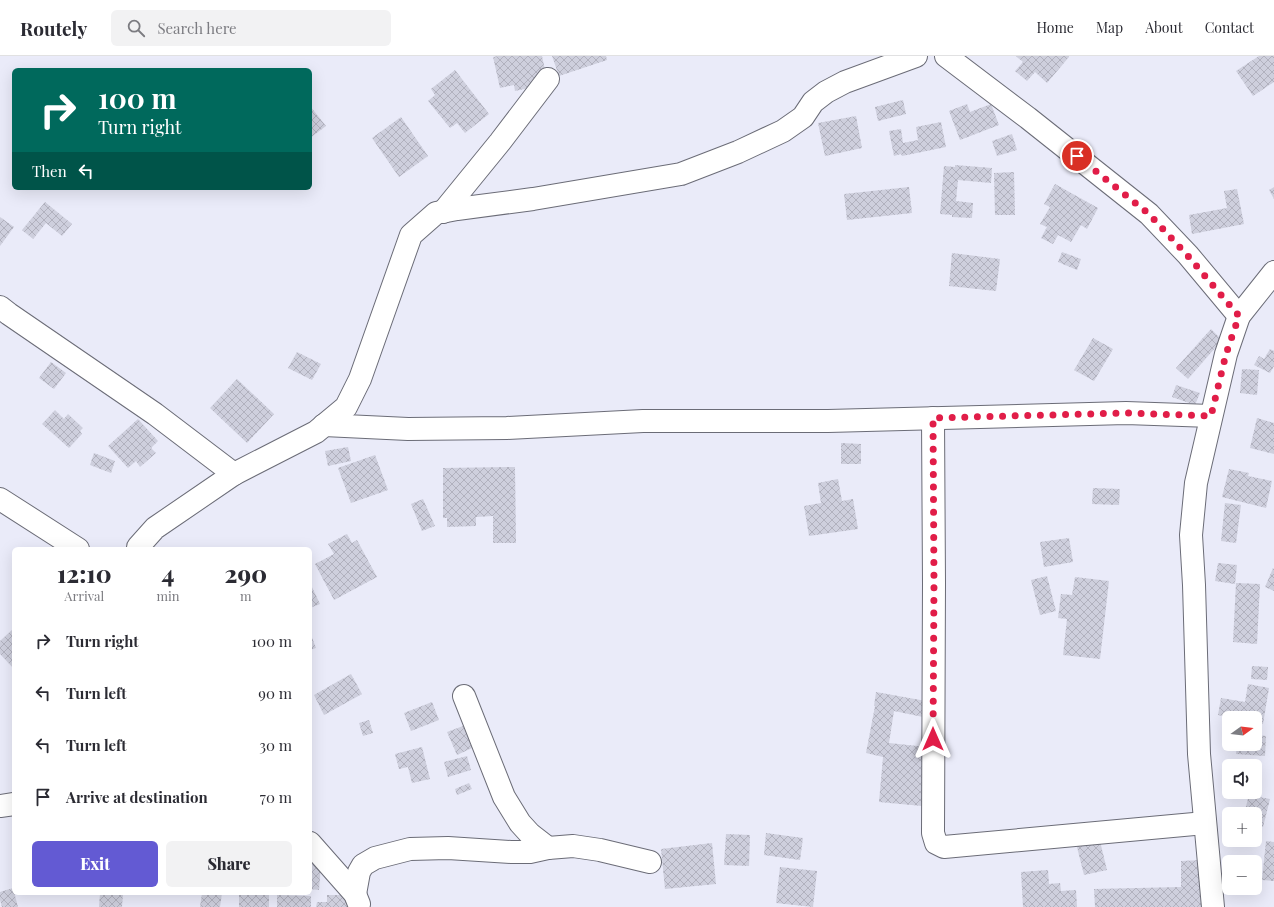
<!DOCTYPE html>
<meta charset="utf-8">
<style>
:root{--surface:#fff;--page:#f2f2f3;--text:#2b2b33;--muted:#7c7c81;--line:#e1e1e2;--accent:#635ad3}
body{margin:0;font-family:"Playfair Display",serif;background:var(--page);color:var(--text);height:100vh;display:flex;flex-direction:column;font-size:15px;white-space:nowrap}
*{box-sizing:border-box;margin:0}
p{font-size:13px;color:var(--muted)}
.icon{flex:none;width:22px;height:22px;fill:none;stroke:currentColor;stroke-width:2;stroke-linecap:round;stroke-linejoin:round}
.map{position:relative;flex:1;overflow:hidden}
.details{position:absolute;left:12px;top:491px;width:300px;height:348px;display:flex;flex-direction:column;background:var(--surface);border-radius:6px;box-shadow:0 4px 16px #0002}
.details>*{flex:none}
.top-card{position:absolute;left:12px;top:12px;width:300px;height:122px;border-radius:6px;box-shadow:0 4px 16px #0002;background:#00695c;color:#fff;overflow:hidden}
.needle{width:26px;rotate:75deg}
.fabs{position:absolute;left:1222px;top:655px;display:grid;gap:8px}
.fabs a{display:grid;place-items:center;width:40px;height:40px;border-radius:6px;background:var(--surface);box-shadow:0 4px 16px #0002;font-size:20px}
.pin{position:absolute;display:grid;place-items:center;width:34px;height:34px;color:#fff;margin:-17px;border:2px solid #fff;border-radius:50%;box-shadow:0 1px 4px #0007}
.me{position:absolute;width:44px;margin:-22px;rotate:0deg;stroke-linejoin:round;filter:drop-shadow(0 0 3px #0008)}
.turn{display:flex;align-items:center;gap:14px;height:84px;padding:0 20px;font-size:18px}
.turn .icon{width:52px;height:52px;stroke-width:2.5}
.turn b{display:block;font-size:28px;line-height:34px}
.then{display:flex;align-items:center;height:38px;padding:0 20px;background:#0003;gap:8px;font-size:15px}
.eta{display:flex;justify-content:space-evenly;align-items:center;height:68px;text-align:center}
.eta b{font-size:24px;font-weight:800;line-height:28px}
.button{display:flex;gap:8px;margin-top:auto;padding:8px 20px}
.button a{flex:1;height:46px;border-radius:6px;background:var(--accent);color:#fff;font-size:16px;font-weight:800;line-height:46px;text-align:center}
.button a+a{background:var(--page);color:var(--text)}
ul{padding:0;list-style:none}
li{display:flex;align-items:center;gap:12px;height:52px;padding:0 20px}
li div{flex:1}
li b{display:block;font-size:15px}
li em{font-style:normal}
header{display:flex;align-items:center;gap:24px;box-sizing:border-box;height:56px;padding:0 20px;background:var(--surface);border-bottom:1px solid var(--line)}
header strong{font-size:19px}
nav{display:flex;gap:22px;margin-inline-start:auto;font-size:14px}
.search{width:280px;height:36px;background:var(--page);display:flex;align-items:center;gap:10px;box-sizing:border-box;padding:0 14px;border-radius:6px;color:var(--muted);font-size:15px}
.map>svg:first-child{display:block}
.building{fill:url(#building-cross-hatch)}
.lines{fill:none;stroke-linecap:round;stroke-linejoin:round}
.minor-casing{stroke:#6b6c77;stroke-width:24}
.minor{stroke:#fff;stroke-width:22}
.route{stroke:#e11d48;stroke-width:7;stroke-dasharray:0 12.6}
</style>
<header>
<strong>Routely</strong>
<div class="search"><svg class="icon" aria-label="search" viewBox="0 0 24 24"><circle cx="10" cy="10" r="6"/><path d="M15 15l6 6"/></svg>Search here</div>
<nav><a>Home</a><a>Map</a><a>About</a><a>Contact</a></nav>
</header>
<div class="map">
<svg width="1274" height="851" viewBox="0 0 1274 851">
<defs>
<pattern id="building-cross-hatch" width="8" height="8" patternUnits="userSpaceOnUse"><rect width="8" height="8" fill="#cecfdd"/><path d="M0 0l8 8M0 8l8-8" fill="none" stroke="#b1b1be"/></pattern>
</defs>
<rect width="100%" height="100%" fill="#eaebf9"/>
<!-- building -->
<g class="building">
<polygon points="498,0 542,0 547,23 538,30 515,35 514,29 500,32 493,1"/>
<polygon points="552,0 606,0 607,4 559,20"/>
<polygon points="1016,0 1069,0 1069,1 1047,27 1035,16 1027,25 1015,15 1023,6"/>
<polygon points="1259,0 1274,0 1274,26 1253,40 1236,15"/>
<polygon points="455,14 489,58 465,77 457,67 450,72 428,45 435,39 431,33"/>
<polygon points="903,44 906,58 878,65 875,51"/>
<polygon points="967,48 970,56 991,48 999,69 960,84 949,55"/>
<polygon points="310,50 326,70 310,82"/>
<polygon points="856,60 862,92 825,100 818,67"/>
<polygon points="401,61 428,100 399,121 372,82"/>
<polygon points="941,66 946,91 902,100 901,98 894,100 889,75 901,73 903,87 918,84 916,71"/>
<polygon points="1012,78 1017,94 997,100 992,85"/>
<polygon points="955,109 992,112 991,127 958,124 956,145 973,147 972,162 952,161 952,159 940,158 944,110 955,111"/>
<polygon points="1014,116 1015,159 995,159 994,117"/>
<polygon points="1055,128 1098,152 1087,173 1081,169 1071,186 1058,179 1053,188 1041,182 1047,171 1040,168 1050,151 1044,148"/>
<polygon points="909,131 912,157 847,164 844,138"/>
<polygon points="1274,131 1274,143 1269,134"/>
<polygon points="1237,133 1244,168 1192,178 1189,159 1227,152 1224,135"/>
<polygon points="45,146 72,168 62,180 46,167 33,183 22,174"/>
<polygon points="0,161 14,171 0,190"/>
<polygon points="1062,196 1081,203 1077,214 1058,206"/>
<polygon points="952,197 1000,203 996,235 949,230"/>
<polygon points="1211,273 1222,284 1188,323 1176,312"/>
<polygon points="1093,282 1113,293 1094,325 1074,314"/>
<polygon points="1270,293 1274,295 1274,310 1270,317 1254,309 1259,300 1264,303"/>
<polygon points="297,296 321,308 312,324 288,312"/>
<polygon points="51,306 66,317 54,333 39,322"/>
<polygon points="1242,313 1259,314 1257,339 1240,337"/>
<polygon points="237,323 274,358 247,387 210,352"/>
<polygon points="1176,329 1200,337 1195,349 1172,341"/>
<polygon points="55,354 64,363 68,358 83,372 80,375 82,378 69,392 42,368"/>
<polygon points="1257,362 1274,367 1274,398 1250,392"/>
<polygon points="138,363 158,385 151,392 156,397 140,411 136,405 128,412 108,390"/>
<polygon points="841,387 861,388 861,408 841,408"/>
<polygon points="348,391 351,405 328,410 325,395"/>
<polygon points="94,397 115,405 111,417 90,409"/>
<polygon points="375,399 388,434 351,447 338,412"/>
<polygon points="515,411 516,487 493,487 493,460 476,461 476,470 447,471 447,462 443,462 443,412"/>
<polygon points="1229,413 1249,417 1248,420 1272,425 1266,452 1222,441"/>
<polygon points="838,423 842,445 853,443 858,473 809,480 804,450 821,447 818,427"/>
<polygon points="1093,432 1120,433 1119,449 1092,448"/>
<polygon points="423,443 435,470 422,475 411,448"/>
<polygon points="1225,447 1241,449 1236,487 1221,485"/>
<polygon points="347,478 352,487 357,484 377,521 334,544 315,508 334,498 328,488"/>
<polygon points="1069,482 1073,506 1044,511 1040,486"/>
<polygon points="1218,507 1237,509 1235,528 1215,525"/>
<polygon points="1273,512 1274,513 1274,535 1265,531"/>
<polygon points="1047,520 1056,555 1040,559 1031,524"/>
<polygon points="1075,521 1109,525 1100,603 1063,599 1067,563 1058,562 1061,538 1072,539"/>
<polygon points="310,527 320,548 310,552"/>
<polygon points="1236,527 1260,528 1257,588 1233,586"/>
<polygon points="14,572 14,613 0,598 0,585"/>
<polygon points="310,579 311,579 316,592 310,594"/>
<polygon points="1252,610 1268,611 1267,624 1251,623"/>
<polygon points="351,618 362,638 324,659 314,639"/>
<polygon points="1248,628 1269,632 1263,668 1255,666 1255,662 1232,662 1218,659 1221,642 1245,646"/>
<polygon points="876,636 926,645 923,661 894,655 889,687 927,691 922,750 879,746 883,701 866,697 875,650 874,650"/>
<polygon points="432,646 439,664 411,675 404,657"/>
<polygon points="369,664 373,677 363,680 359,667"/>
<polygon points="463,670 472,692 457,699 447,676"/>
<polygon points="1255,679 1266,680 1265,700 1236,698 1237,688 1255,688"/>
<polygon points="422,691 430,723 412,727 408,711 399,713 395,698"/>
<polygon points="467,700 471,714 448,721 444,706"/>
<polygon points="469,727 472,733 457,739 455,733"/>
<polygon points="1249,739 1270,743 1263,771 1255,769 1255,758 1244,758"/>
<polygon points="766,777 803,782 800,804 764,799"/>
<polygon points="726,778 750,779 749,810 724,809"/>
<polygon points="1099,781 1107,814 1084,819 1076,787"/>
<polygon points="1266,785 1274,786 1274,825 1262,824"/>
<polygon points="712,787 716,828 665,833 661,793"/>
<polygon points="1202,804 1203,851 1095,851 1094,833 1181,831 1181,805"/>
<polygon points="310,808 321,809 319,834 310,833"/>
<polygon points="780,811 817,815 813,851 776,847"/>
<polygon points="1048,814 1049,828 1060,827 1061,835 1076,834 1077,851 1023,851 1021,816"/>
<polygon points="13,832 18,851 2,851 0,844 0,836"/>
<polygon points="100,837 123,838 122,851 99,851"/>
<polygon points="202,837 222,837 220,851 200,851"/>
<rect x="239" y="837" width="30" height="14"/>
<polygon points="277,839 311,840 311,851 277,851"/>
<polygon points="327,839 347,839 347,851 316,851 317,846 327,846"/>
</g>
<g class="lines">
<!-- minor casing -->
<g class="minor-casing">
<g id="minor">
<polyline points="946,0 1028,62 1149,158 1188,199 1239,260"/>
<polyline points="443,156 500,86 548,23"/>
<polyline points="0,251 9,258 155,358 234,418"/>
<polyline points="933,362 934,527 933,777 936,787 944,791 1205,767"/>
<polyline points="324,369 408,373 507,372 643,365 828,365 1126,357 1211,360"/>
<polyline points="0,443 78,493"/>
<polyline points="138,493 138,491 155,472 234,418 316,376 346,351 360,323 411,179 436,157 457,153 533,143 681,118 738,96 783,75 803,61 813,46 826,36 845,26 916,0"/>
<polyline points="464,640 504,741 520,767 530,778 548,792"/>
<polyline points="0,750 14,748"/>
<polyline points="310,787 355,838 359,848"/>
<polyline points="355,838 359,816 363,809 375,802 410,793 448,792 511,796 530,796 548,792 573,790 600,794 650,806"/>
<polyline points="1213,851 1199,698 1194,529 1191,479 1196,427 1226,298 1239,260 1274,216"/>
</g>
</g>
<!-- minor -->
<use href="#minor" class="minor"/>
</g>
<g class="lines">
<!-- route -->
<polyline class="route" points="933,683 934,527 933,362 1126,357 1211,360 1226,298 1239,260 1188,200 1149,158 1077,100"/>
</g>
</svg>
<div class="fabs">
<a><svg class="needle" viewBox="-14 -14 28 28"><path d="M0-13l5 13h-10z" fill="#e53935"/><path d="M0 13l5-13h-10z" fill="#7c7c81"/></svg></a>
<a><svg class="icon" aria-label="sound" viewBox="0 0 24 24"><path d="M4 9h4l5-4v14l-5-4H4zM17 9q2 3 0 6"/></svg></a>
<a>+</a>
<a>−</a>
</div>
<div class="pin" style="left:1077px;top:100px;background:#d93025"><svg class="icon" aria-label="arrive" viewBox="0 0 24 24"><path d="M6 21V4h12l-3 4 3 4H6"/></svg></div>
<svg class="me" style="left:933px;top:683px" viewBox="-20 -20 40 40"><path d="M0-17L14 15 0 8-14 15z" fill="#e11d48" stroke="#fff" stroke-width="4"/></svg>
<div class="top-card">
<div class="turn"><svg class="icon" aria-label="right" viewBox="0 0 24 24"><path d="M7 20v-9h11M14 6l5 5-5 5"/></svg><div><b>100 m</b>Turn right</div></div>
<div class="then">Then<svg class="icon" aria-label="left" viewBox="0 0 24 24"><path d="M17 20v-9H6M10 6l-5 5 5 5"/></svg></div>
</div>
<section class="details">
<div class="eta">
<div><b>12:10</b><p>Arrival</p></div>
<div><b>4</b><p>min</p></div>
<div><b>290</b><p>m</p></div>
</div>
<ul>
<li><svg class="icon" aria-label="right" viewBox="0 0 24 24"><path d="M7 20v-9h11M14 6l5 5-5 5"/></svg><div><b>Turn right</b></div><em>100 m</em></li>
<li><svg class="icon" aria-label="left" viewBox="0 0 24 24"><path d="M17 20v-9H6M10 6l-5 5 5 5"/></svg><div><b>Turn left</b></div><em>90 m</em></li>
<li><svg class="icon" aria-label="left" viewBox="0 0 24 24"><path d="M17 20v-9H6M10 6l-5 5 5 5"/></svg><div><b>Turn left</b></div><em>30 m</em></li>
<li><svg class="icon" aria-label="arrive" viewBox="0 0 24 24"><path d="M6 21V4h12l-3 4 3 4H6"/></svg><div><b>Arrive at destination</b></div><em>70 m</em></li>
</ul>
<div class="button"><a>Exit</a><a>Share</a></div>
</section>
</div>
